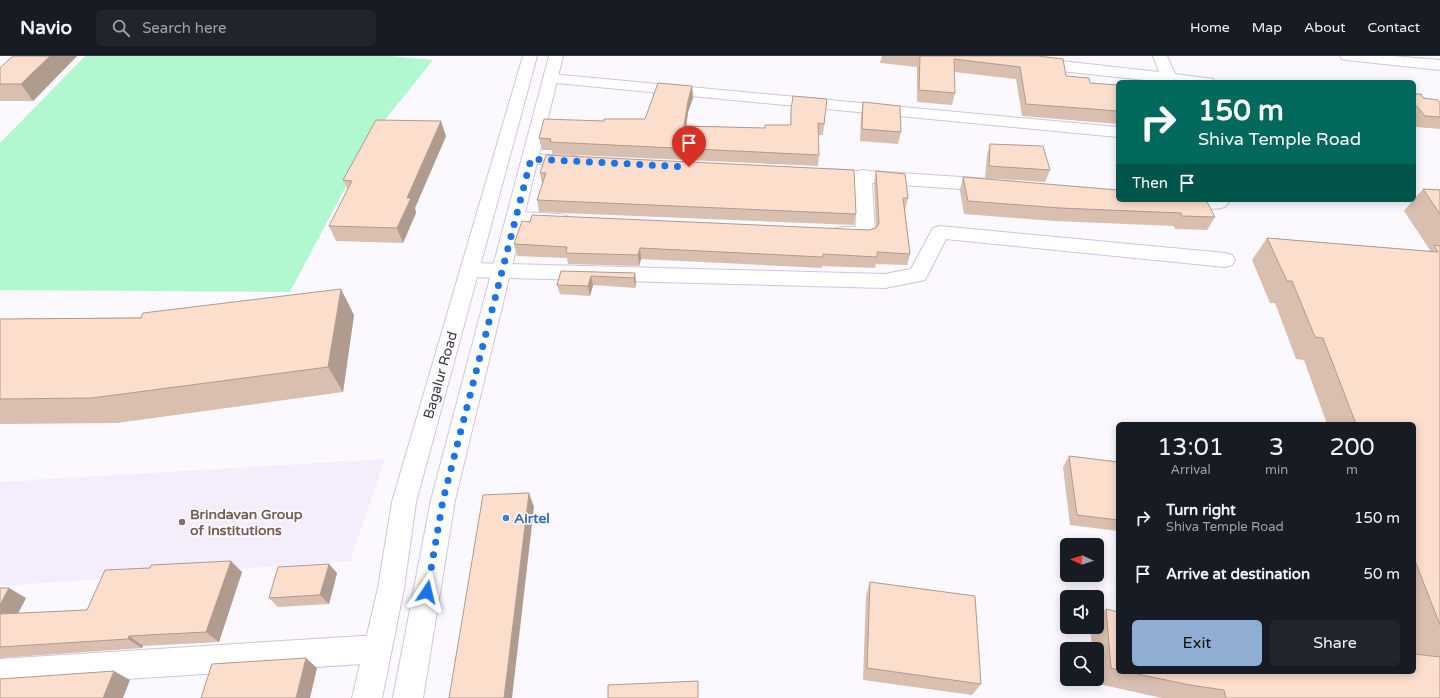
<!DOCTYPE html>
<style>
:root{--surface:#171b24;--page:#20242c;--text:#f1f3f6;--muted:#9ea1a6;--line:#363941;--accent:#90add3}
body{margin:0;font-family:"Varela Round",sans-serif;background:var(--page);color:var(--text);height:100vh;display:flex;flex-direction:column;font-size:15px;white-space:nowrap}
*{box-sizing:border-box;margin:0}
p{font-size:13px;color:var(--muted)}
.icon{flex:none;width:22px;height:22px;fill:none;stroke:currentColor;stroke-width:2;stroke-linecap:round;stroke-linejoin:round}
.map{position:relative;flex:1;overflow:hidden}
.details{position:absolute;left:1116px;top:366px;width:300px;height:252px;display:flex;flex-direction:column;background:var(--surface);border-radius:6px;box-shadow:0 2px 10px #0003}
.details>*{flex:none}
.guide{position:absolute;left:1116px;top:24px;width:300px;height:122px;border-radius:6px;box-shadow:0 2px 10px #0003;background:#00695c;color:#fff;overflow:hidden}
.needle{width:26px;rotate:273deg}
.fabs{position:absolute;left:1060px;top:482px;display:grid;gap:8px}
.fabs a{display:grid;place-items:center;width:44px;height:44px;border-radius:6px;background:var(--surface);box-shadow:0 2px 10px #0003;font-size:20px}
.pin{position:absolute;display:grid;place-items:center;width:34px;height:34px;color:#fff;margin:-41px -17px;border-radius:50% 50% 50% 0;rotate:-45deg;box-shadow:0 0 4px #0007}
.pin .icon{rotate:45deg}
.me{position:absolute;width:44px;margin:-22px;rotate:10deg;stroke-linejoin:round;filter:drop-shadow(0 0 3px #0008)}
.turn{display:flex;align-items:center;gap:14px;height:84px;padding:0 16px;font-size:18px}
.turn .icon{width:52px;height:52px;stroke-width:2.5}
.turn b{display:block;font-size:28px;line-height:34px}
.then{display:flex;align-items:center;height:38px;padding:0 16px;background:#0003;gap:8px;font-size:15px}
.eta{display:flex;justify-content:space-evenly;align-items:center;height:68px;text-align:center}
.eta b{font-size:24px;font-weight:600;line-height:28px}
.primary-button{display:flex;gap:8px;margin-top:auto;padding:8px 16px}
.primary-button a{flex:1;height:46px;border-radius:6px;background:var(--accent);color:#111;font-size:16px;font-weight:600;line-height:46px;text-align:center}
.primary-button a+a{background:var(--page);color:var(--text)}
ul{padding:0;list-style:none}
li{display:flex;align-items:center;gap:12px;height:56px;padding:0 16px}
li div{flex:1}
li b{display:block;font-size:15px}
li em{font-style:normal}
header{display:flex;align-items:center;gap:24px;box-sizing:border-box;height:56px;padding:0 20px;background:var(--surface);border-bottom:1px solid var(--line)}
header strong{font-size:19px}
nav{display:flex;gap:22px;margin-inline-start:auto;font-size:14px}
.search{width:280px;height:36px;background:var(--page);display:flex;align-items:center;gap:10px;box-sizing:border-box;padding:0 14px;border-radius:6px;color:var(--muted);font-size:15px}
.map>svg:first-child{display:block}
.built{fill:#f3edfc}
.green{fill:#b1f8d0}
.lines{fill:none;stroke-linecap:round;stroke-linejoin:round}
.minor-casing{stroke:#d0c4e2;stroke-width:2}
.secondary-casing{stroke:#d0c4e2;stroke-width:2}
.minor{fill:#fff;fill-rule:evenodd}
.secondary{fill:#fff;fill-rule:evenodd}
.wall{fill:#d9bfaf}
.shaded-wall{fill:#b09b8f}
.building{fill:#fcdecc;stroke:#b09b8f}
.route{stroke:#1a73e8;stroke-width:7;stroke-dasharray:0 12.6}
.shop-dot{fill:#3f7fe0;stroke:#fff;stroke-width:1.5}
.education-dot{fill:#8d6e63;stroke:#fff;stroke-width:1.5}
.labels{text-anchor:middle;stroke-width:3;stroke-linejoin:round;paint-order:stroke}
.street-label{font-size:14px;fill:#3c3743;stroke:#fff}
.education-label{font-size:14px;font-weight:bold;fill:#785e54;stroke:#fff;text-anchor:start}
.shop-label{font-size:14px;font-weight:bold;fill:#366cbe;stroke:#fff;text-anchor:start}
</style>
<header>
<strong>Navio</strong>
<div class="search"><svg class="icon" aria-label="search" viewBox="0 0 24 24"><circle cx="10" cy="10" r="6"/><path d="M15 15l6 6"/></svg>Search here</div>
<nav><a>Home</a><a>Map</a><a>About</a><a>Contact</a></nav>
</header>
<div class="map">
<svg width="1440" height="642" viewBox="0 0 1440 642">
<rect width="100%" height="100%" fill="#fbf8fe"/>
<!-- built -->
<polygon class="built" points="385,403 350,505 0,530 0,426"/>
<!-- green -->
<polygon class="green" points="85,0 391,0 433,4 373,79 290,236 0,234 0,87"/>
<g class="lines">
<!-- minor casing -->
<g class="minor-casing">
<g id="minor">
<polygon points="1153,0 1167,0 1175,18 1213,23 1216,26 1163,26 1034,12 1029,10 1026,7 1029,4 1034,2 1159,16"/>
<polygon points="1340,0 1393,0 1440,4 1440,14 1347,4 1342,3"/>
<polygon points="551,18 1118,71 1118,81 546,26 543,23 546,20"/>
<polygon points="531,98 574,100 580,101 583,105 580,109 574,110 525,107 522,103 525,99"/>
<path d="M826,113L859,115L863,114L869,115L991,123L997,125L1000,129L997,133L991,135L872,127L875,178L873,182C861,186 846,185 834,181L832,177L834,173L841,171H856L854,125L820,122L817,118L820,114Z"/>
<path d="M1177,144H1227L1228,147L1225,151C1212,155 1193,152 1180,148Z"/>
<polygon points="516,156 560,158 567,160 569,164 567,168 560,170 516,168 509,166 507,162 509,158"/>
<polygon points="940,170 1225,197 1232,199 1235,204 1232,209 1225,211 946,183 925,224 885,232 470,221 463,219 460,214 463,209 470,207 885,218 911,213 933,172"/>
<polygon points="378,579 388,583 392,593 388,603 378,607 0,631 0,603"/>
</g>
</g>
<!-- secondary casing -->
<g class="secondary-casing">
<g id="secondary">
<polygon points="523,0 537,0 416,446 404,532 382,642 352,642 378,532 392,446"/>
<polygon points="549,0 563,0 455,444 423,642 393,642 431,444"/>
</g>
</g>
<!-- minor -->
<use href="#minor" class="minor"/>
<!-- secondary -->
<use href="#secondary" class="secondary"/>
</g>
<!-- wall -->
<g class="wall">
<polygon points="13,0 77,0 33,45 0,45 0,12"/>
<polygon points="882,0 1038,0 1066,20 1090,27 1118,29 1118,68 1022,60 1016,23 954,16 955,37 952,49 917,46 917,11 880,7"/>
<polygon points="692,30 693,42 688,56 686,70 764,72 790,69 791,54 827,43 823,79 818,79 819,99 818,110 552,98 552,94 542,94 539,82 645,63"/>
<polygon points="1414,38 1423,42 1440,46 1440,73 1416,71 1414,69"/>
<polygon points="863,46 901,76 898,88 860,85 861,58"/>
<polygon points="446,80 415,152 416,157 403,187 336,185 329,170 348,134 343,124"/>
<polygon points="990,88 1050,114 1045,126 985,122 987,99"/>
<polygon points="546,99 856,158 854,169 539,156 537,144 542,128 540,117"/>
<polygon points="876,115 908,142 905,154 910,198 907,209 876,208 875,212 822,210 822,212 641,203 639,210 568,208 567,202 517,200 514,188 869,174 876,172 876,171 874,127"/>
<polygon points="963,121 1215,161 1207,174 1175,173 1174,170 1055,165 964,158 960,134"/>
<polygon points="1423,133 1440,134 1440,642 1162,642 1094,627 1094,623 1097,623 1097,593 1092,593 1090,571 1097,571 1097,562 1106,553 1118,556 1118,616 1414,616 1416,598 1414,593 1414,368 1327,368 1304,304 1296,303 1275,247 1270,247 1252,204 1267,182 1429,195 1430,194 1404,155 1413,144 1414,144 1414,143"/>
<polygon points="561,215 635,217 636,227 635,232 593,229 590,240 560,238 557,229"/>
<polygon points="354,259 343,336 117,367 0,368 0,263"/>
<polygon points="1069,400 1118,406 1118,475 1070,469 1063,411"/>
<polygon points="150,512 242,516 219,586 143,590 142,592 0,602 0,532 26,542 18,557 87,554"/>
<polygon points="337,517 329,548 278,551 269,542"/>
<polygon points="870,526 981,628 972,639 863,624 866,539"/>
</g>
<!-- shaded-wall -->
<g class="shaded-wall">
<polygon points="50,0 77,0 33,45 21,28"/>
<polygon points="692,30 693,42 688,56 685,82 684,70 688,45"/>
<polygon points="441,65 446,80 415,152 416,157 403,187 397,172 407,142"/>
<polygon points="640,192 641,203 639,210 638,199"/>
<polygon points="635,217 636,227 635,232 634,222"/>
<polygon points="591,220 593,229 590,240 588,230"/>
<polygon points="341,233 354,259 343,336 328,311"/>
<polygon points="529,437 534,451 512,642 504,642"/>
<polygon points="231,505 242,516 219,586 206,576"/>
<polygon points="329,508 337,517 329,548 320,539"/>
<polygon points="9,532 26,542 12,569 0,562 0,549"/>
<polygon points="129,580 143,590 142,592 128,583"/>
<polygon points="306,602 317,612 310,642 296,642"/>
<polygon points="114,615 130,624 123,642 103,642"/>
</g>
<!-- building -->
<g class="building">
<polygon points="13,0 50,0 21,28 0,28 0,12"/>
<polygon points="920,0 1038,0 1063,3 1066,20 1089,22 1090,27 1118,29 1118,55 1026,48 1020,11 954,3 955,37 919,34"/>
<polygon points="658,27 692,30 688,45 684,70 765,72 765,69 791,69 791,54 793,40 827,43 824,68 818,67 819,99 550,86 551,83 539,82 544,63 604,65 604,63 645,63"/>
<polygon points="1414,38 1421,38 1423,42 1438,44 1440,46 1440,61 1425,60 1414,47"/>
<polygon points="863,46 900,50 901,76 862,73"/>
<polygon points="376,64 441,65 407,142 411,142 397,172 329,170 352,125 343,124"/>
<polygon points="990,88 1043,90 1050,114 989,110"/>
<polygon points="546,99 854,114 856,158 537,144 546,117 540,117"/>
<polygon points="876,115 905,118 908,142 903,142 910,198 877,196 877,201 823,198 823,201 640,192 638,199 566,197 567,191 514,188 522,165 530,166 532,159 869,174 876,172 879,167"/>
<polygon points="963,121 1118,134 1118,144 1206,144 1215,161 1182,160 1181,157 1060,152 968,145"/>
<polygon points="1423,133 1440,134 1440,158"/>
<polygon points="1267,182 1438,196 1434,189 1440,190 1440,569 1414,502 1414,368 1356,368 1323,282 1315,281 1292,225 1287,225"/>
<polygon points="561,215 635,217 634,222 591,220 588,230 557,229"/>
<polygon points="341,233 328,311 92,342 0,343 0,263 141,262 143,257"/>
<polygon points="1069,400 1118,406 1118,464 1077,459"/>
<polygon points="529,437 504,642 449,642 483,439"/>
<polygon points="231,505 206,576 129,580 128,583 0,591 0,558 87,554 105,514 150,512 151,509"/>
<polygon points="329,508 320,539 269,542 278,511"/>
<polygon points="870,526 975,540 981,628 867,612"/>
<polygon points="0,532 9,532 0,549"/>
<polygon points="1106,553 1118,556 1118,614 1111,612"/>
<polygon points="1414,598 1440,601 1440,642 1226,642 1224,634 1190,629 1128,616 1414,616"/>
<polygon points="306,602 296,642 201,642 212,608"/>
<polygon points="114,615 103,642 0,642 0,623"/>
<polygon points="698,625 698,642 608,642 608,629"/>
</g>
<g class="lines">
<!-- route -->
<polyline class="route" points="427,536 443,444 531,103 689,111"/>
</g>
<!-- markers -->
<circle class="shop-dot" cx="506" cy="462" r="4"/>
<circle class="education-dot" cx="182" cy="466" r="4"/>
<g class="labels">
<!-- street labels -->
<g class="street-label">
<text transform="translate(440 319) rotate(-74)" y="5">Bagalur Road</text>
</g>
<!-- education labels -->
<g class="education-label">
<text x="190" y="463">Brindavan Group<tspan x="190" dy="16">of Institutions</tspan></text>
</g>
<!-- shop labels -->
<g class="shop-label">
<text x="514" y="467">Airtel</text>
</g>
</g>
</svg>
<div class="fabs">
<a><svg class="needle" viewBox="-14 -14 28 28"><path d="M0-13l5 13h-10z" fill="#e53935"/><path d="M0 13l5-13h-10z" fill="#9ea1a6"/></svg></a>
<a><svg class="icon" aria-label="sound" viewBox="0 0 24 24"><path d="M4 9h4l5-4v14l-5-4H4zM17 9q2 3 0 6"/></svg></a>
<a><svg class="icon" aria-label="search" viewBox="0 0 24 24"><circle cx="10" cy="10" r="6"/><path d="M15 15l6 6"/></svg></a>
</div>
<div class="pin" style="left:689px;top:111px;background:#d93025"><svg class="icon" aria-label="arrive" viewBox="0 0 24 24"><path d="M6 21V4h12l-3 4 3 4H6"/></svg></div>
<svg class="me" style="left:427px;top:536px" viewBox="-20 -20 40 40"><path d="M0-17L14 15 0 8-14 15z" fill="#1a73e8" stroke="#fff" stroke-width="4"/></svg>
<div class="guide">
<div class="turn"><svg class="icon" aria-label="right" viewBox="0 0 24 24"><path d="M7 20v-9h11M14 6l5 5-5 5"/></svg><div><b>150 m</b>Shiva Temple Road</div></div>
<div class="then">Then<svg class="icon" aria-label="arrive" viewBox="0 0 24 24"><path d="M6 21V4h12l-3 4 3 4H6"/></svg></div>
</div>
<section class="details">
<div class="eta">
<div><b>13:01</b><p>Arrival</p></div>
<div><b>3</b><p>min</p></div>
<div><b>200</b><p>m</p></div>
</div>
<ul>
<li><svg class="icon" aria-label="right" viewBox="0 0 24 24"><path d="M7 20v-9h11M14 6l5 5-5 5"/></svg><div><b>Turn right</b><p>Shiva Temple Road</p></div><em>150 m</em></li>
<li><svg class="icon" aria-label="arrive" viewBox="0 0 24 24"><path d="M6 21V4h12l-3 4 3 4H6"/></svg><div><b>Arrive at destination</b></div><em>50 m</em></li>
</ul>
<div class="primary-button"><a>Exit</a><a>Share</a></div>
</section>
</div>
